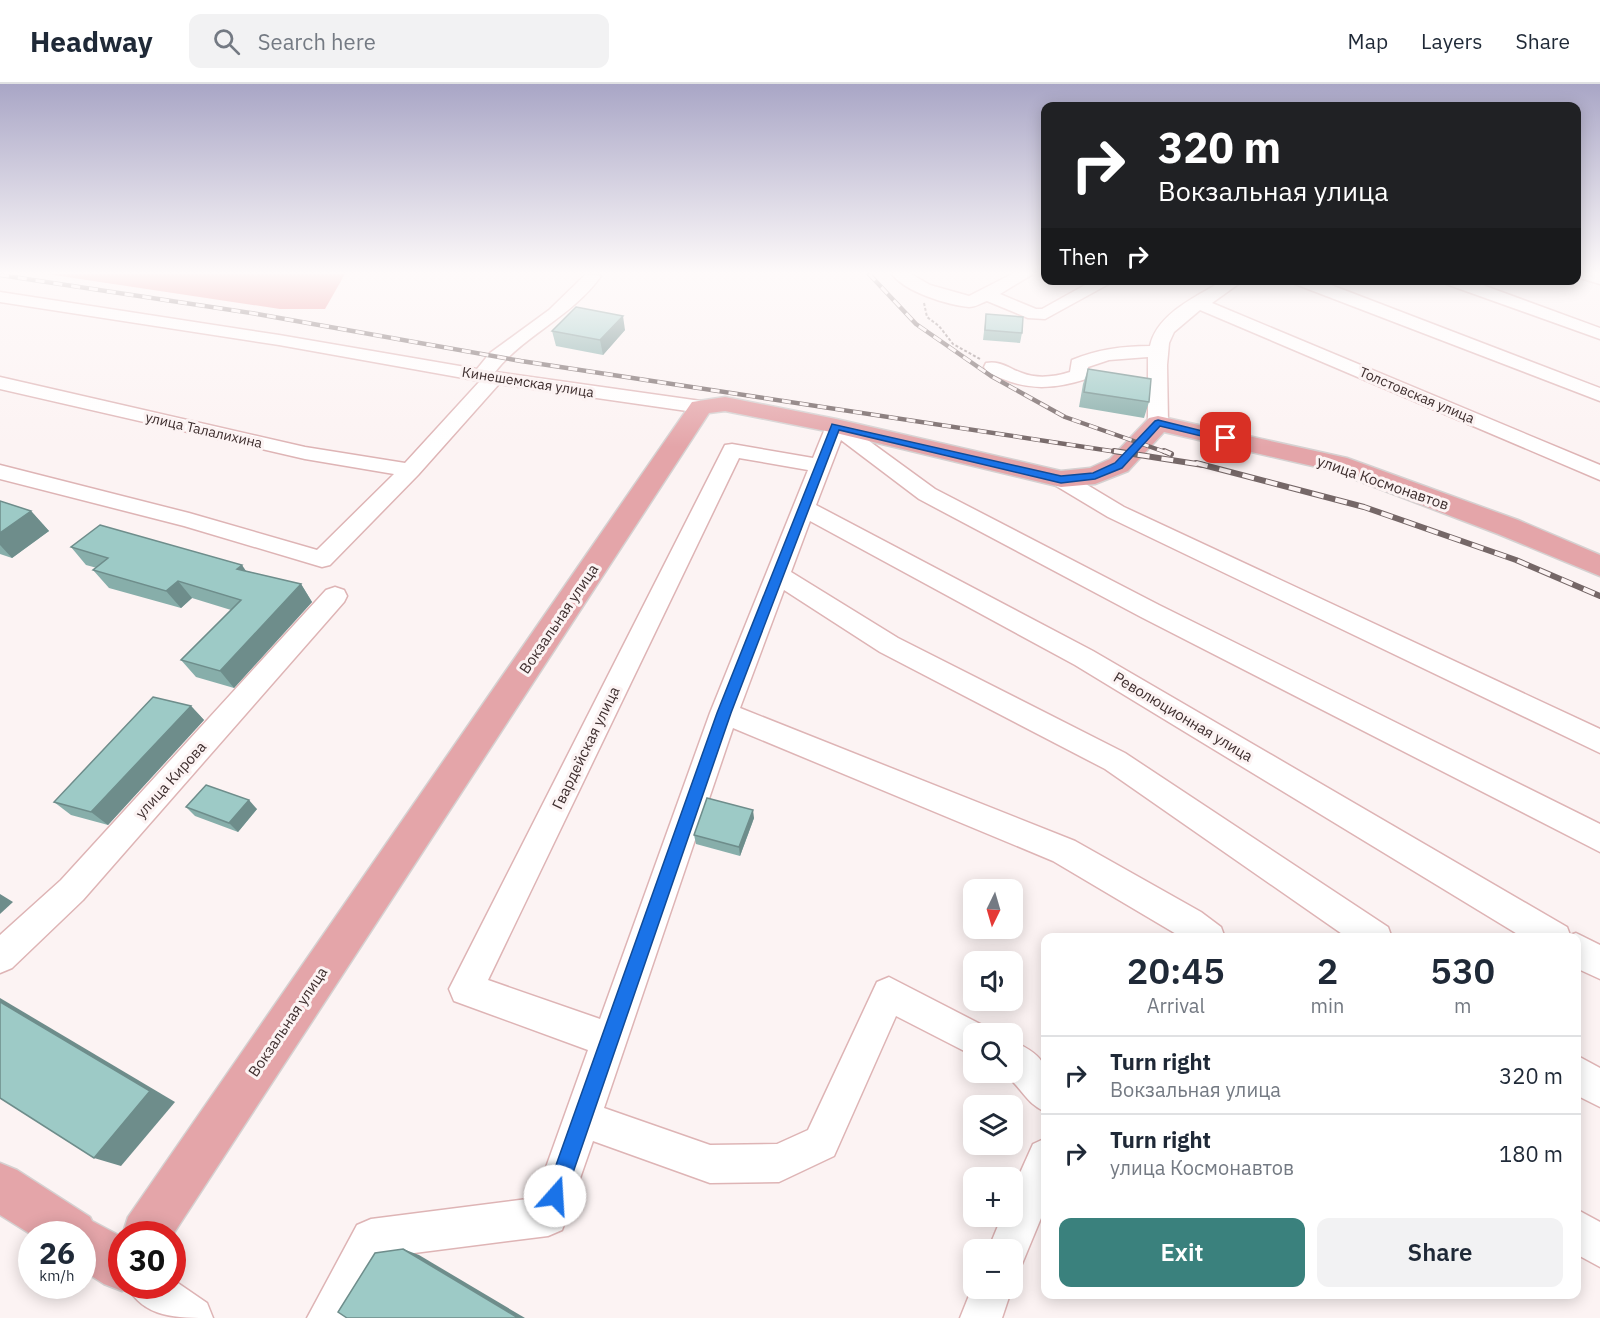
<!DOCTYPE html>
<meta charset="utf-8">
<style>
:root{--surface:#fff;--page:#f2f2f3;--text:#1f2937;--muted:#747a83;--line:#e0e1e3;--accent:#3a817d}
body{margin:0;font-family:"IBM Plex Sans",sans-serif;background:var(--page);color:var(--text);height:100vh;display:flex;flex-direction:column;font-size:22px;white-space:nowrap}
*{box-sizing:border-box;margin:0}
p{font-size:20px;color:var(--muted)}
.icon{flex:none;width:33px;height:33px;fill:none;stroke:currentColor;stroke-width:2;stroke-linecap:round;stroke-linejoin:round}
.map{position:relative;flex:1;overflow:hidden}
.details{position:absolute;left:1041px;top:849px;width:540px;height:366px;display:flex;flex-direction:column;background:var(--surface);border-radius:12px;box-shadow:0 3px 15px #0003}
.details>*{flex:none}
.guide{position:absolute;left:1041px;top:18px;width:540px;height:183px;border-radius:12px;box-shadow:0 3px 15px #0003;background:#202124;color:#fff;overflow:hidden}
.needle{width:39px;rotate:185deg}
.fabs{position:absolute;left:963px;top:795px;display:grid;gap:12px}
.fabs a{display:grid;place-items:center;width:60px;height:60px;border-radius:12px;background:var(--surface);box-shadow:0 3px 15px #0003;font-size:30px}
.speed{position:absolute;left:18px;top:1137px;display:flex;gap:12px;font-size:30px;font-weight:700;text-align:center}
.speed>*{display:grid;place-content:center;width:78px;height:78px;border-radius:50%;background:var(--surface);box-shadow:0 3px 15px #0003;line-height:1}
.speed small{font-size:15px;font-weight:400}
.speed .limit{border:9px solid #d22;background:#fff;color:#111}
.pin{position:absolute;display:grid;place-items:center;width:51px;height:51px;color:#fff;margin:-26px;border-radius:12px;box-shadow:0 3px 9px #0006}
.me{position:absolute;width:66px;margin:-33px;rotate:19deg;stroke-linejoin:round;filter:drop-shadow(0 0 4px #0008)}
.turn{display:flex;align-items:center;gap:21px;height:126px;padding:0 18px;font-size:27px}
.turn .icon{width:78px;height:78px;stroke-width:2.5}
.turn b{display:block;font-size:42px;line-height:51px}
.then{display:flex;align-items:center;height:57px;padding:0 18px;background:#0003;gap:12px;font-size:22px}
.eta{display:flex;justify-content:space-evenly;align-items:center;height:102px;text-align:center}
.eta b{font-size:36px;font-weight:600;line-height:42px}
.primary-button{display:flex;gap:12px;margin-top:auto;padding:12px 18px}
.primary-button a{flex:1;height:69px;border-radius:12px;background:var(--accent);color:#fff;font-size:24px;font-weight:600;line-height:69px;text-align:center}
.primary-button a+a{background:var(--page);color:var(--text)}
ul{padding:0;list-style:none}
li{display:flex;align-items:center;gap:18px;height:78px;padding:0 18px;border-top:2px solid var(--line)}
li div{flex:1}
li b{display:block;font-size:22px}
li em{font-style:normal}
header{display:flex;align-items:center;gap:36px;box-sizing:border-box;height:84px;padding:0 30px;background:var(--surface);border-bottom:2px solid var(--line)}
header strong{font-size:28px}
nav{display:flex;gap:33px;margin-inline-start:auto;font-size:21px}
.search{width:420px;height:54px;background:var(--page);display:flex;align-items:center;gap:15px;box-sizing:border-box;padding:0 21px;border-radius:12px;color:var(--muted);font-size:22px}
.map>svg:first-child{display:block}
.water{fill:#ec9194}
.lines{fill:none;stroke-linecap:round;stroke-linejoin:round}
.minor-casing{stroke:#deb4b5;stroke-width:3}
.major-casing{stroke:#d5d1d1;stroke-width:3}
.path{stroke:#988b8b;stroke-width:2;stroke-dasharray:3 2;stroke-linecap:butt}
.minor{fill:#fff;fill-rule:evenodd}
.major{fill:#e4a5a9;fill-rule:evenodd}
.rail-far1-casing{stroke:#756767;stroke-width:4.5}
.rail-casing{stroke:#756767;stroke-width:6}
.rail-far1{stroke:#fcf3f3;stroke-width:3;stroke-dasharray:9;stroke-linecap:butt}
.rail{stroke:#fcf3f3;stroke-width:4;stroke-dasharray:12;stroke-linecap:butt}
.wall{fill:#87aeaa}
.shaded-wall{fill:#6e8d8b}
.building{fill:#9dcac6;stroke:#6e8d8b;stroke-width:1.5}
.route{fill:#1a73e8;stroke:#114b97;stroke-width:1.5}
.labels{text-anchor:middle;stroke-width:6;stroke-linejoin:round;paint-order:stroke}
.far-street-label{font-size:14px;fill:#3e2e2e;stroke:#fcf3f3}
.street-label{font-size:15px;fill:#3e2e2e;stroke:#fcf3f3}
</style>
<header>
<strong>Headway</strong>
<div class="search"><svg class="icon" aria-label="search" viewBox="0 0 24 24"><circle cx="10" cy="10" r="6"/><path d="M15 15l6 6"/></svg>Search here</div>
<nav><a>Map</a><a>Layers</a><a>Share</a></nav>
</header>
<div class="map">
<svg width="1600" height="1234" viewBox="0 0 1600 1234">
<rect width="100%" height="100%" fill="#fcf3f3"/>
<!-- water -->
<polygon class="water" points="47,190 345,190 325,225 280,225"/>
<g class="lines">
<!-- minor casing -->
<g class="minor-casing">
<g id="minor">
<path d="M586,190L601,192C573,232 523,252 495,288L701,317L708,319L711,323L708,327L701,329L499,300L418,391L330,481L322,483L184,442L0,395V381L189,429L317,466L394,390L305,375L0,305V293L305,363L405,379L480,297L279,261L0,218V208L279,251L477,285L490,269L549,226Z"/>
<path d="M892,190H911L930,201L969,212L1012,190H1033L1000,210L1036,225H1042L1094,196H1116L1045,235L1028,234L987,217C981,219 976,223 969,223C948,221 905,208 892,190Z"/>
<polygon points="1578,190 1600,190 1600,200 1580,194"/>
<path d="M1224,196H1244L1212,219L1600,381V396L1200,226L1174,248L1169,259L1167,281L1168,339L1165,343H1151L1148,339V273L1109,276L1088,283L1089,291L1086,295C1058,304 1031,307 1003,295C996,292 988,290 984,283L986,279C1000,276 1010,285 1022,289C1037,295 1054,293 1070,288L1072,276C1098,265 1123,262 1150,262C1157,229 1198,212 1224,196Z"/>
<polygon points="1293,196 1318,196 1600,304 1600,317 1295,200"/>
<polygon points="1444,196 1469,196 1600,244 1600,255 1446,200"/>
<path d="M836,336L843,338L935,405L1159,521L1600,740V768L1141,533L919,415L841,356L816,421L1093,567L1567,843L1570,851L1576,849L1600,861V895L1576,884V854H1524L1075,581L810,437L791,488L898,554L1125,669L1388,843L1392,854H1348L1105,685L880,568L784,506L740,624L1075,757L1201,828L1221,843L1225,854H1183L1053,777L733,644L604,1024L710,1061L777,1060L808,1046L877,898L889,893L986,943L989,950H974V972L896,932L834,1072L779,1098L710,1099L593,1057L562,1146L548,1152L383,1173L351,1234H307L357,1141L371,1135L535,1114L588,966L454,917L449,905L725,361L732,360L813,374L826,342L829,338ZM739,374L808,386L710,629L600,935L488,896Z"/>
<polygon points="1061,388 1069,390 1124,423 1600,645 1600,669 1108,433 1053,400 1050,395 1053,390"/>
<polygon points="335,503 344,506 347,512 344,518 83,816 12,884 0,889 0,851 61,796 326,506"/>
<path d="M1012,957C1054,975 1046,988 1046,1028C1024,1019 1020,999 1001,988H1012Z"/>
<polygon points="1576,971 1600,984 1600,1023 1576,1011"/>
<polygon points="1046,1054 1046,1122 1022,1180 1012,1184 1012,1166 988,1166 1002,1132 1012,1132 1012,1107 1033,1060"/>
<polygon points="1576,1125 1600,1138 1600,1183 1576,1170"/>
<path d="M172,1195L207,1219L213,1234C176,1234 144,1234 127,1202H172Z"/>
<polygon points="974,1199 974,1204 1012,1204 1002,1234 960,1234"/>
</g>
</g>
<!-- major casing -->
<g class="major-casing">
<g id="major">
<polygon points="725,313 836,335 1061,387 1090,384 1110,375 1149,334 1158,332 1347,374 1518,436 1600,471 1600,492 1498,450 1330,386 1164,348 1128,387 1095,400 1061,403 836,349 725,327 709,329 172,1152 122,1152 128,1133 692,318"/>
<polygon points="0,1079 17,1086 90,1133 92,1137 122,1153 122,1202 135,1202 122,1207 104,1200 82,1186 82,1150 32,1151 0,1131"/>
</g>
</g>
<!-- path -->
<polyline class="path" points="924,219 927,233 939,242 953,260 980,275"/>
<!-- minor -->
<use href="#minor" class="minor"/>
<!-- major -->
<use href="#major" class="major"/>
<!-- rail-far1 casing -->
<g class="rail-far1-casing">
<g id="rail-far1">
<polyline points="869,190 916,240 991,292 1065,333 1168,369"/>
<polyline points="0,191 257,230 521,277 1124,369"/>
</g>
</g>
<!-- rail casing -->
<g class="rail-casing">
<g id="rail">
<polyline points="1114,367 1203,381"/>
<polyline points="1164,367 1171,370"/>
<polyline points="1196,379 1364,423 1516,476 1600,512"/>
</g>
</g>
<!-- rail-far1 -->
<use href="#rail-far1" class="rail-far1"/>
<!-- rail -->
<use href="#rail" class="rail"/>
</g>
<!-- wall -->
<g class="wall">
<polygon points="986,230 1022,249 1020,259 983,256"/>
<polygon points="625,246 603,271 556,262 552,247"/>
<polygon points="1088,285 1149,318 1144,334 1079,323 1083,300"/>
<polygon points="0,417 31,427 49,447 12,474 0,470"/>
<polygon points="71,463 246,487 301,500 312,518 234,604 196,593 181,576 231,526 192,514 181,524 109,504 93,486 97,484 86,481"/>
<polygon points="191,622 204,636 108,741 71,731 54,718"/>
<polygon points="186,723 257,725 238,748 195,732"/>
<polygon points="754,734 740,772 696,760 694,751"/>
</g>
<!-- shaded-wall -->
<g class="shaded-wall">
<polygon points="623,232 625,246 603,271 600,256"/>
<polygon points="31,427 49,447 12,474 0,461 0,449"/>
<polygon points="242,481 254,499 237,485"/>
<polygon points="178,497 192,514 181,524 166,507"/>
<polygon points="301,500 312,518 234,604 220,587"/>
<polygon points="191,622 204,636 108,741 91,728"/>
<polygon points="249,716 257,725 238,748 229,739"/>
<polygon points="753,726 754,734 740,772 739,763"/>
<polygon points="0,810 13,818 0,830"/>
<polygon points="0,914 175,1018 121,1082 94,1074 0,918"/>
<polygon points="403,1165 419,1171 525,1234 518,1234"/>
</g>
<!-- building -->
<g class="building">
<polygon points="576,223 623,232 600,256 552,247"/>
<polygon points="986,230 1023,233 1022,249 985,246"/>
<polygon points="1088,285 1151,295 1149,318 1084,308"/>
<polygon points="0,417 31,427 0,449"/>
<polygon points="100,441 242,481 237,485 301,500 220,587 181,576 241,516 178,497 166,507 93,486 108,474 71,463"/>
<polygon points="153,613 191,622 91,728 54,718"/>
<polygon points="206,701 249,716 229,739 186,723"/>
<polygon points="707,714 753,726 739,763 694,751"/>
<polygon points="0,918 150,1007 94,1074 0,1014"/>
<polygon points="403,1165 518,1234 347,1234 338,1228 375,1169"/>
</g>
<!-- sky -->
<linearGradient id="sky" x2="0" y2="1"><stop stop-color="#a9a6c6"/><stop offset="0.52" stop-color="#fefafa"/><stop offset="1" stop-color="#fefafa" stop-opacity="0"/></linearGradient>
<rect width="1600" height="363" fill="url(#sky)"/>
<!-- route -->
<polygon class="route" points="1158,336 1231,354 1226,358 1160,342 1122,384 1095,395 1061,399 839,346 731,629 565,1112 562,1119 555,1122 548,1119 545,1112 717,629 832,340 1061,392 1093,389 1115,379 1155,337"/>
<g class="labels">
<!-- far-street labels -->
<g class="far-street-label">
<text transform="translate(528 298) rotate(9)" y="5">Кинешемская улица</text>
<text transform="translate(1417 311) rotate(23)" y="5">Толстовская улица</text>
<text transform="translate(204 346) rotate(13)" y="5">улица Талалихина</text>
</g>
<!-- street labels -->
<g class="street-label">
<text transform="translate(1383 399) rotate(19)" y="5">улица Космонавтов</text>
<text transform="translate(559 535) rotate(-56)" y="5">Вокзальная улица</text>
<text transform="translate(1183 633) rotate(31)" y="5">Революционная улица</text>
<text transform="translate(586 664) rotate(-64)" y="5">Гвардейская улица</text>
<text transform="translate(171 696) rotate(-48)" y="5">улица Кирова</text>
<text transform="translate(288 938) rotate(-56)" y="5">Вокзальная улица</text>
</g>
</g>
</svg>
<div class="fabs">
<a><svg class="needle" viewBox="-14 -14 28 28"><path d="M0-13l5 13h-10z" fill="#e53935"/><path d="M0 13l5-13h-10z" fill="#747a83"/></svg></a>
<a><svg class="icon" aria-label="sound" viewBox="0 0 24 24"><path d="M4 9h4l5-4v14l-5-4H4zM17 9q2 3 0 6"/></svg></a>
<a><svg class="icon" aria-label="search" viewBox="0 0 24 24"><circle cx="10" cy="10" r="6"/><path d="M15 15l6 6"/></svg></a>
<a><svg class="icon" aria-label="layers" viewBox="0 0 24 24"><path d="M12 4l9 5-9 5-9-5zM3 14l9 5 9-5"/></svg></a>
<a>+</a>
<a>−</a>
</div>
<div class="speed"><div>26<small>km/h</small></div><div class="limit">30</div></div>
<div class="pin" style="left:1226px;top:354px;background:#d93025"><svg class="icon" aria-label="arrive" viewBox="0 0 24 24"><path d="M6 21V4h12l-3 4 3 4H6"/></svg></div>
<svg class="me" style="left:555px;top:1112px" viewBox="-20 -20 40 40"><circle r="19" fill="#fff"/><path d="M0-13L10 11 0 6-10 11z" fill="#1a73e8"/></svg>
<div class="guide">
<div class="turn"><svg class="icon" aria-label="right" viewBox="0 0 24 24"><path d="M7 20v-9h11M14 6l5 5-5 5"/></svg><div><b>320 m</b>Вокзальная улица</div></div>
<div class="then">Then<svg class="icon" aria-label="right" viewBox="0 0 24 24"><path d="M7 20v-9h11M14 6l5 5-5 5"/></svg></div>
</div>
<section class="details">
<div class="eta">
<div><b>20:45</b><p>Arrival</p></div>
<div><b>2</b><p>min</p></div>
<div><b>530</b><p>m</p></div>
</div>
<ul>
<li><svg class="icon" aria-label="right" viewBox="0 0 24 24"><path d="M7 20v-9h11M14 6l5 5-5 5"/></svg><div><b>Turn right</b><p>Вокзальная улица</p></div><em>320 m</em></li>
<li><svg class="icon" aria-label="right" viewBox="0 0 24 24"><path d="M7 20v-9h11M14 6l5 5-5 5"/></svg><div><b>Turn right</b><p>улица Космонавтов</p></div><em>180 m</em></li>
</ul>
<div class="primary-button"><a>Exit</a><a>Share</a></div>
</section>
</div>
